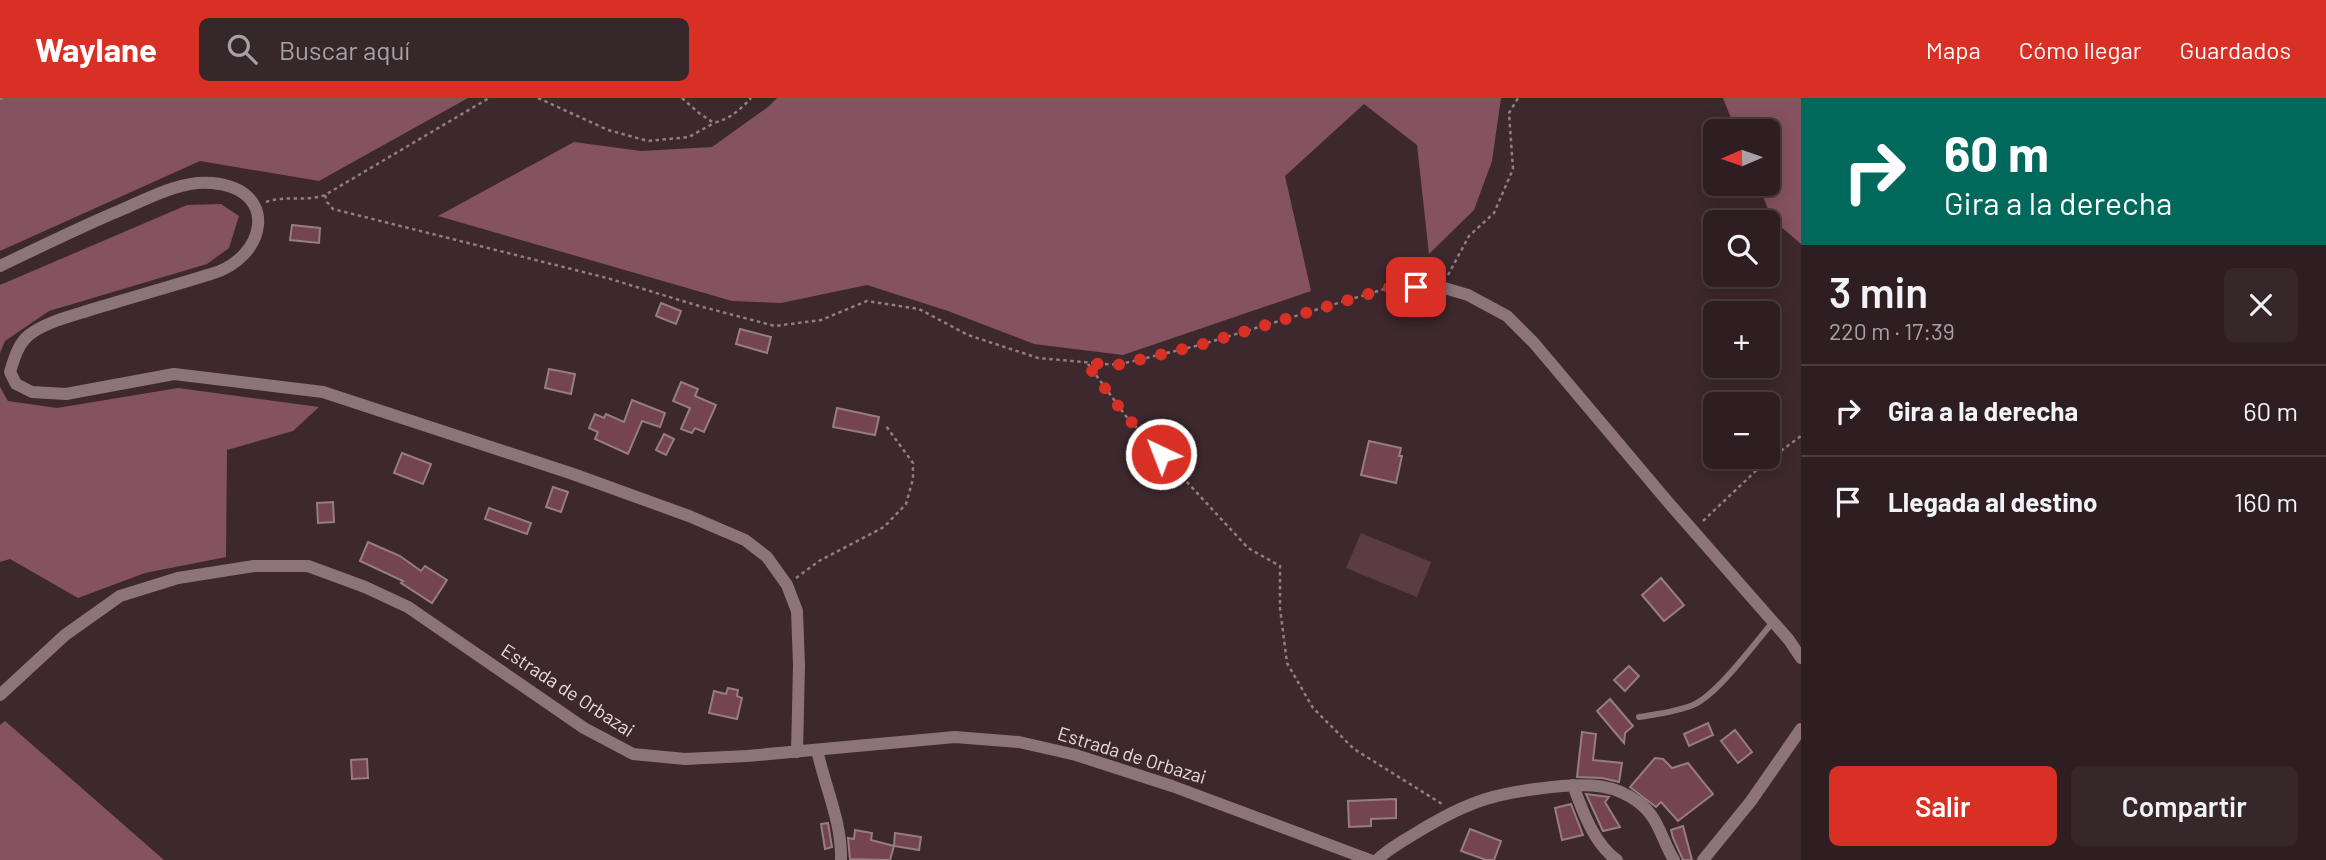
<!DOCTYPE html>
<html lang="es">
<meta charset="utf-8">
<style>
:root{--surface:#2e1e22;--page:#36272a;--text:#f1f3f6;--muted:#a7a2a5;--line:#493c40;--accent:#d93025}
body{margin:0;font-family:Barlow,sans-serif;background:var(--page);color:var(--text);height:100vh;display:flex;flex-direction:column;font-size:26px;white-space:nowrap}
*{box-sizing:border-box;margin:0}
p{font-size:23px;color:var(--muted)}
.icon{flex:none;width:38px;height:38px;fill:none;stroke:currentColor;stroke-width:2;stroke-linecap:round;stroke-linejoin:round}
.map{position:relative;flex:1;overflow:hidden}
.sheet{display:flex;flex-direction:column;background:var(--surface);width:525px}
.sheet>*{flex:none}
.hud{background:#00695c;color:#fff;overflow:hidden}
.needle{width:46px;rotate:268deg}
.fabs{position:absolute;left:1703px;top:21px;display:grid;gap:14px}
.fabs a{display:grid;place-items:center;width:77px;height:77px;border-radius:10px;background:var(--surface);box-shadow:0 4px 18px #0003,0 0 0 2px var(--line);font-size:35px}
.pin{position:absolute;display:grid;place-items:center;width:60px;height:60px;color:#fff;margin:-30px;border-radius:14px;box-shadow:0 4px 10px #0006}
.me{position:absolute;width:77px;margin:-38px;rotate:317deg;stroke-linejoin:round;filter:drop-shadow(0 0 5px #0008)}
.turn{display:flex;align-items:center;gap:24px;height:147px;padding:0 28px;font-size:32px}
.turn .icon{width:91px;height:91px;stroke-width:2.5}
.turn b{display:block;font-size:49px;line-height:60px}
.round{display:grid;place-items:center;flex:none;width:74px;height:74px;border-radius:10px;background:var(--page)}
.summary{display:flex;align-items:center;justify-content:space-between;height:119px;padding:0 28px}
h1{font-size:42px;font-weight:600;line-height:52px}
.button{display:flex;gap:14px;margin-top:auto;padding:14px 28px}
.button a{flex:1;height:80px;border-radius:10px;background:var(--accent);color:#fff;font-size:28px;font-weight:600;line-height:80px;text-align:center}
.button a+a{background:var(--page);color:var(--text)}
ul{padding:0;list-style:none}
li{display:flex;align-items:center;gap:21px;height:91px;padding:0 28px;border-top:2px solid var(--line)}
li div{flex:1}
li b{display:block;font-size:26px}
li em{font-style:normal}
header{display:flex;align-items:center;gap:42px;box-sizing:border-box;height:98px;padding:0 35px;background:var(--accent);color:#fff}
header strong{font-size:33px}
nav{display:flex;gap:38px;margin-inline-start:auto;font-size:24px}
.search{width:490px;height:63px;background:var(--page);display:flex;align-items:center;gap:18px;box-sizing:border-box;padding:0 24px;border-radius:10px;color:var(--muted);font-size:26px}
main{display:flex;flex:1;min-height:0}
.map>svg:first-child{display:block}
.green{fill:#5b3c44}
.forest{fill:#855260}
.building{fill:#754451;stroke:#967d82;stroke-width:2}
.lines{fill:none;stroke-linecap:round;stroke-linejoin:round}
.path{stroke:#907e82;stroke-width:2.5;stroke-dasharray:3.5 3.5;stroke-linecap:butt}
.service{stroke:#8c747a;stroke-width:6}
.minor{stroke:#8c747a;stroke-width:12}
.route{stroke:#d93025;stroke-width:12;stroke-dasharray:0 21.6}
.labels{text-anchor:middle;stroke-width:7;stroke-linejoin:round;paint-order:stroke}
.street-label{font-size:19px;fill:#e8dadd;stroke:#3d282d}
</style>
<header>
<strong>Waylane</strong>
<div class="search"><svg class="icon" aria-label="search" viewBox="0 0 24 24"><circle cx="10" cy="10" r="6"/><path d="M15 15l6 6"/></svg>Buscar aquí</div>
<nav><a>Mapa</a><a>Cómo llegar</a><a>Guardados</a></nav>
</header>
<main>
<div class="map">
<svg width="1801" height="762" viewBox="0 0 1801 762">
<rect width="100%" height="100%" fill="#3d282d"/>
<!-- green -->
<polygon class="green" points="1361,435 1431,464 1417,499 1346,470"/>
<!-- forest -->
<g class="forest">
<polygon points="0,0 468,0 319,83 200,63 0,153"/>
<polygon points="777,0 1501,0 1492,63 1474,112 1429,156 1417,47 1364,6 1285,78 1311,193 1123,257 1034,246 948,213 867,187 781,205 732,203 438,118 574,44 641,53 712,49 768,9"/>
<polygon points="1723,0 1801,0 1801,146 1772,121 1758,86 1768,86 1768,33 1736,33"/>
<polygon points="221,106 239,118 229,150 207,166 49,213 5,243 0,255 0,187 187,107"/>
<polygon points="0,289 8,303 57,310 178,290 319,309 293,333 227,352 226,459 145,475 78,500 10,461 0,464"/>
<polygon points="5,623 164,762 0,762 0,627"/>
</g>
<!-- building -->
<g class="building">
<polygon points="292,127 320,130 319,145 290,142"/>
<polygon points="661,205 681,213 676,226 656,218"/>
<polygon points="740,231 771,239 767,255 736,246"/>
<polygon points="549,271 575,276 571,296 545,290"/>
<polygon points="681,284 698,291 695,298 716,307 704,334 695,330 692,335 681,331 690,310 673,303"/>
<polygon points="632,302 665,315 660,329 642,323 628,356 595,341 598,334 589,330 595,316 604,320 606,316 624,324"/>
<polygon points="837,310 879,319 875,337 833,329"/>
<polygon points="664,336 674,341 666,357 656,352"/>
<polygon points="1369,343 1401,350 1399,358 1402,358 1396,385 1361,377"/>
<polygon points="402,355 431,366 423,386 394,375"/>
<polygon points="553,389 568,394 561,414 546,409"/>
<polygon points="333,404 334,424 318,425 317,405"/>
<polygon points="489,410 531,425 527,436 485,421"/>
<polygon points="368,444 400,458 421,473 425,468 447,482 432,505 401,485 403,483 360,463"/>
<polygon points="1661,480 1684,507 1664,523 1642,497"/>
<polygon points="1629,568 1639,578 1625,593 1614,582"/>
<polygon points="728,590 738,592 737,598 742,600 737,621 709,615 714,593 726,596"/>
<polygon points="1610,601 1633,628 1625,635 1624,645 1597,613"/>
<polygon points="1708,625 1713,637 1689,648 1684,636"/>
<polygon points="1735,632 1752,654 1738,665 1721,643"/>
<polygon points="1582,634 1596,636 1593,662 1622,665 1619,684 1602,680 1577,679"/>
<polygon points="1655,660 1663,661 1672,670 1688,665 1713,696 1678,723 1661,704 1656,709 1630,689"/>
<polygon points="367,661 368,680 352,681 351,662"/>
<polygon points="1586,696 1609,699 1605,704 1620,729 1603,733"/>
<polygon points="1396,701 1396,720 1371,721 1371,728 1349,729 1348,703"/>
<polygon points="1571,706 1583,737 1562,742 1555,710"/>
<polygon points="828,725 832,749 825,751 821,726"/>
<polygon points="1683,728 1692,762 1683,762 1673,740 1671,732"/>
<polygon points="1470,731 1501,743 1494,762 1486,762 1461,753"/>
<polygon points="855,732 872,735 871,742 894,748 890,762 850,761 848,740 854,741"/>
<polygon points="895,735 921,739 919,752 894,748"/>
</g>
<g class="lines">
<!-- path -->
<g class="path">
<polyline points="538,0 608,32 648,43 689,39 714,25"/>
<path d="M682,0L699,15L714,25C731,20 740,12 751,0"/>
<polyline points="0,1 3,0"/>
<polyline points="325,97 327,104 333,111 607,180 699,208 775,228 821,222 867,203 919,211 968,237 1038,260 1117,267 1200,247 1391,189 1428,189"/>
<path d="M266,104C285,97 306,104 325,97L489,0"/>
<polyline points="1448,177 1469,138 1494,115 1513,71 1509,15 1518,0"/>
<polyline points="1088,266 1125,317 1248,450 1280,468 1280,510 1287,565 1313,610 1354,651 1442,706"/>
<polyline points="1703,423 1762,367 1801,338"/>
<polyline points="796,480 819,463 884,429 906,406 913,381 913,365 886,328"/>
</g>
<!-- service -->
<path class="service" d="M1639,619C1657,616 1676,614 1693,607C1718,596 1754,546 1773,524"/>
<!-- minor -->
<g class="minor">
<path d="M0,168C40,149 80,129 121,112C149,100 181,82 212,85C281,91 266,161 211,176C172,188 133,199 93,211C73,218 47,223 29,237C18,246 14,261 10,274L16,286L32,294L66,296L174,276L323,294L573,376L689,418L745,442L767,459L787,487L797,513L799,567L797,654"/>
<polyline points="1441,189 1468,197 1507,218 1534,245 1668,404 1789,542 1801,560"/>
<polyline points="0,597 65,537 120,498 178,480 254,468 308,468 365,489 408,509 584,630 633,656 685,661 747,658 955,639 1019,644 1076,657 1172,688 1370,762"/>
<path d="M817,652C825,689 842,724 841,762"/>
<path d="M1573,687C1582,712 1594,746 1617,762"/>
<path d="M1377,762C1388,751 1403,743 1416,735C1471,701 1499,694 1562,688C1590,686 1614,686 1638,704C1659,719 1661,741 1674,762"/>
<polyline points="1703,762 1751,703 1801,631"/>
</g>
</g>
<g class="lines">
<!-- route -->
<polyline class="route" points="1161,356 1125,317 1086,265 1117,267 1138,262 1200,247 1391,189 1416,189"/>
</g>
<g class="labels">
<!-- street labels -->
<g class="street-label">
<text transform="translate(568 592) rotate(33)" y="7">Estrada de Orbazai</text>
<text transform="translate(1132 657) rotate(17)" y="7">Estrada de Orbazai</text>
</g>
</g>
</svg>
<div class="fabs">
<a><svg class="needle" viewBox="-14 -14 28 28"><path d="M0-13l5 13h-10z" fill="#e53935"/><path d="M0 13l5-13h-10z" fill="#a7a2a5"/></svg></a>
<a><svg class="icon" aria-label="search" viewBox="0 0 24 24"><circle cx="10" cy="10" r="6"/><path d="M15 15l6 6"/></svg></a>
<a>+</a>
<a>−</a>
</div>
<div class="pin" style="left:1416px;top:189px;background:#d93025"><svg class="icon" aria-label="arrive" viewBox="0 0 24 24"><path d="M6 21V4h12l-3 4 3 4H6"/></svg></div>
<svg class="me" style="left:1161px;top:356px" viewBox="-20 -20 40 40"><circle r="17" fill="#d93025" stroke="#fff" stroke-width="3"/><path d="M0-11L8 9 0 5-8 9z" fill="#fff"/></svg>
</div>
<section class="sheet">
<div class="hud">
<div class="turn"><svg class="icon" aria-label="right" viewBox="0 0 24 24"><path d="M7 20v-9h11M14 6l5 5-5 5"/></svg><div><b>60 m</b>Gira a la derecha</div></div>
</div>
<div class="summary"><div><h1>3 min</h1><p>220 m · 17:39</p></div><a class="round"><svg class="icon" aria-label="close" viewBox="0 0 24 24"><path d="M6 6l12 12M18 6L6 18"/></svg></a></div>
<ul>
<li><svg class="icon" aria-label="right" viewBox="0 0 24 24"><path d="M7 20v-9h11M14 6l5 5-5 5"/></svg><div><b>Gira a la derecha</b></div><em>60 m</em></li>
<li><svg class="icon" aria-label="arrive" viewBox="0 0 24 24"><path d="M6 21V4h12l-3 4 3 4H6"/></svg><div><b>Llegada al destino</b></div><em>160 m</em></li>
</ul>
<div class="button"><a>Salir</a><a>Compartir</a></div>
</section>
</main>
